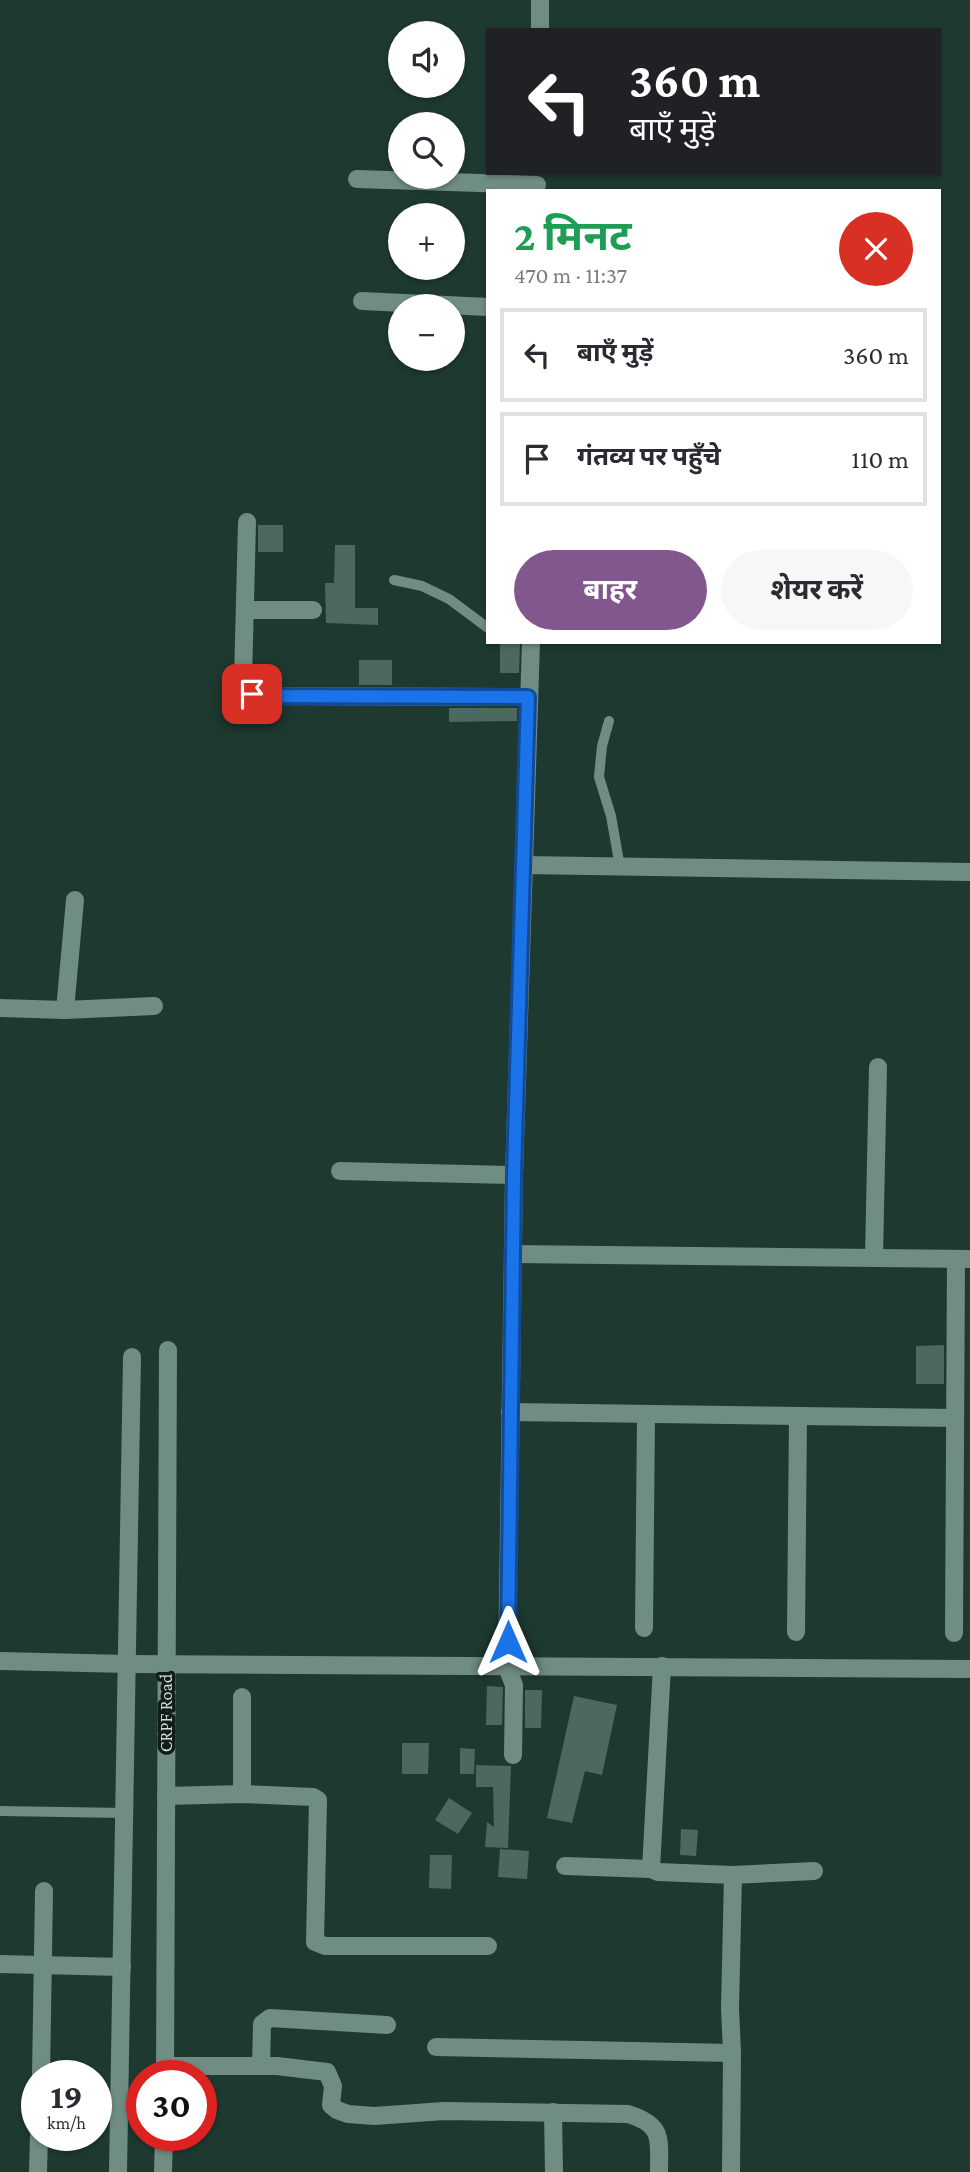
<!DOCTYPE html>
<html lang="hi">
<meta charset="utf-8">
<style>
:root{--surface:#fff;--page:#f7f7f7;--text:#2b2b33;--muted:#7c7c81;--line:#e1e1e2;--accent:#82578d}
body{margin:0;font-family:"Crimson Pro","Noto Sans Devanagari",serif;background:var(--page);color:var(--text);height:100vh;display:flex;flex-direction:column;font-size:26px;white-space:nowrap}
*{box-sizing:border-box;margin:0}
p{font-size:23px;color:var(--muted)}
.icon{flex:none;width:38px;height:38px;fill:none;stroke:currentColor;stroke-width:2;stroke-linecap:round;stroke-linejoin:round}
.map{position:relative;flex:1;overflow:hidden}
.panel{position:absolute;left:486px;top:189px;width:455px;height:455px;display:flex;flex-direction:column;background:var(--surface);border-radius:0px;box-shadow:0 2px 5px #0004}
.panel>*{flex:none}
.hud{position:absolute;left:486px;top:28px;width:455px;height:147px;border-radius:0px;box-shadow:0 2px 5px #0004;background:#202124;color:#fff;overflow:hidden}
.controls{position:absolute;left:388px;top:21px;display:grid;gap:14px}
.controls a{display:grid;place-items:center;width:77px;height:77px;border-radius:50%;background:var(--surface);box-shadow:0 2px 5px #0004;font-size:35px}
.speed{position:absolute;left:21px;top:2060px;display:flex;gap:14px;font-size:35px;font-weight:700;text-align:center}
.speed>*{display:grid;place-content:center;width:91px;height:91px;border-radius:50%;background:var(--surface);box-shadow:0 2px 5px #0004;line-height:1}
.speed small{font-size:18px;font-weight:400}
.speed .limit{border:10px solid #d22;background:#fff;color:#111}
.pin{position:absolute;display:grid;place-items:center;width:60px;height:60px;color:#fff;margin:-30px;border-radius:14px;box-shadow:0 4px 10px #0006}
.me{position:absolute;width:77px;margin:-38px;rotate:0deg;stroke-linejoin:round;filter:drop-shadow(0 0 5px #0008)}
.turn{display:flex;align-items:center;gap:24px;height:147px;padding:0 28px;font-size:32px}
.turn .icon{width:91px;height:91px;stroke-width:2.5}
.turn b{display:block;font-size:49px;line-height:60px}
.round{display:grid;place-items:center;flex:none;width:74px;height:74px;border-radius:37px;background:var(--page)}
.summary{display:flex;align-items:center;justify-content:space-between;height:119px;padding:0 28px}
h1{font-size:42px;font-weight:700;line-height:52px;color:#1e9e55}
.button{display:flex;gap:14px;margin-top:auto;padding:14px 28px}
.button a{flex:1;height:80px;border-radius:42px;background:var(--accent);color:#fff;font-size:28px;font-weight:700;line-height:80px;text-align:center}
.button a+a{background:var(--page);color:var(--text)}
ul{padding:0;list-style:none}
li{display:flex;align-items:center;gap:21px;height:94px;margin:0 14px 10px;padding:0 14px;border:4px solid var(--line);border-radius:0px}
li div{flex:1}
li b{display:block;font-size:26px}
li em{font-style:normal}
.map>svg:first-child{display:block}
.building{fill:#4d695f}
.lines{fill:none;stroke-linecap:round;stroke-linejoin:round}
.service{stroke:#708d83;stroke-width:10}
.minor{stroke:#708d83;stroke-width:18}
.tertiary{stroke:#708d83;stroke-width:18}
.route-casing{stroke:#114b97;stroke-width:18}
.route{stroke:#1a73e8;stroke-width:12}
.labels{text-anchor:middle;stroke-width:7;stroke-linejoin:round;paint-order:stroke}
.street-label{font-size:18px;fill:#cfded9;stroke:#121d19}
</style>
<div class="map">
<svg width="970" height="2172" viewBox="0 0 970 2172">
<rect width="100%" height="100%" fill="#1e3930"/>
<!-- building -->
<g class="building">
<rect x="258" y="525" width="25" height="27"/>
<polygon points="335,545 355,545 355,608 378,608 378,625 326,623 325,583 334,583"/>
<polygon points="500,643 520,644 519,673 500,673"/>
<rect x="359" y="660" width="33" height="25"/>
<polygon points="449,708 517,708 517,721 449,722"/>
<polygon points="944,1345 944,1384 916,1384 916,1346"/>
<polygon points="487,1686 503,1687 502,1725 486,1725"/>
<polygon points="525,1690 542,1690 541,1728 525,1728"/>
<polygon points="574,1696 617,1705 602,1775 585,1771 572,1823 547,1818"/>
<polygon points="402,1743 429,1743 428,1774 402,1774"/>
<polygon points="460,1748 475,1749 474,1774 460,1774"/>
<polygon points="476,1765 511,1766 508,1848 485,1847 487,1822 494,1827 493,1787 476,1787"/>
<polygon points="449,1798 472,1813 458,1834 435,1820"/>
<polygon points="681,1829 698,1830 696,1856 680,1855"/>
<polygon points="500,1849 529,1851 527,1879 498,1877"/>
<polygon points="430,1855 452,1855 451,1889 429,1888"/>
</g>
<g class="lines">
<!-- service -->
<g class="service">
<polyline points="394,580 422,586 449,599 488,628"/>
<polyline points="609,721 602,746 599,777 611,816 620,867"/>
<polyline points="0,1811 125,1813"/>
</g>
<!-- minor -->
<g class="minor">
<polyline points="540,30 540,0"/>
<polyline points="357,179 537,185"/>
<polyline points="362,301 488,307"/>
<path d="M247,522L243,680C248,692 253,694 265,696L528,697"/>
<polyline points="245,610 313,610"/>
<polyline points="524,865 970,872"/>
<polyline points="0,1008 65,1010 154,1006"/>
<polyline points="65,1010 75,900"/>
<polyline points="340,1171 514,1175"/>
<polyline points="513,1254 970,1259"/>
<polyline points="874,1257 878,1067"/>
<polyline points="510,1412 955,1418"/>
<polyline points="644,1628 646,1414"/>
<polyline points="796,1632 798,1416"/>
<polyline points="954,1633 956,1259"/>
<polyline points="662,1666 651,1869 658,1872 733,1875 730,2008 732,2053 731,2172"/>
<polyline points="242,1697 242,1794"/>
<polyline points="513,1755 514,1685 507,1667 514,1175 531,642"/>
<polyline points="166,1796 242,1794 313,1797 318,1800 315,1942 325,1946 488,1946"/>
<polyline points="565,1866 651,1869"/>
<polyline points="733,1875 814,1871"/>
<polyline points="0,1964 122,1967"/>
<polyline points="436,2047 732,2053"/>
<path d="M165,2066H277L327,2072L333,2086L331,2105L337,2110L348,2114L374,2116L444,2111L628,2114C664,2125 659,2139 659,2172"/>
<polyline points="261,2066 262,2024 270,2018 387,2025"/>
<polyline points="41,2076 44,1891"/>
<polyline points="553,2112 554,2172"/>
<polyline points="38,2172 39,2135"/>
</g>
<!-- tertiary -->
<g class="tertiary">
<polyline points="0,1661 128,1664 970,1669"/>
<polyline points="165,2076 168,1350"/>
<polyline points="118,2172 132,1357"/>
<polyline points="163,2172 164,2135"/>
</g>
</g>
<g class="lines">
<!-- route casing -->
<g class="route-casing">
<polyline id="route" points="252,694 265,696 528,697 514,1175 508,1642"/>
</g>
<!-- route -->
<use href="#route" class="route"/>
</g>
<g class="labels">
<!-- street labels -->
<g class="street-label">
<text transform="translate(166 1713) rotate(-90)" y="6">CRPF Road</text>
</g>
</g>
</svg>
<div class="controls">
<a><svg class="icon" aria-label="sound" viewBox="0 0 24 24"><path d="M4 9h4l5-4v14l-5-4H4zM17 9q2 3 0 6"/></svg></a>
<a><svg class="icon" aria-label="search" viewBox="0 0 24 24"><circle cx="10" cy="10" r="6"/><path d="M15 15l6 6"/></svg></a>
<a>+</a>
<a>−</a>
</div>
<div class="speed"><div>19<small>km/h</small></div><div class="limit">30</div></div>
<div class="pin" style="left:252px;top:694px;background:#d93025"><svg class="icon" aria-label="arrive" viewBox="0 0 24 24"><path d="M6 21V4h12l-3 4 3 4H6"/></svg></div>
<svg class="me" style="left:508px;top:1642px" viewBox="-20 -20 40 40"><path d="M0-17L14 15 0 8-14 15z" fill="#1a73e8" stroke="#fff" stroke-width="4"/></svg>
<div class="hud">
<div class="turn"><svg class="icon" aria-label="left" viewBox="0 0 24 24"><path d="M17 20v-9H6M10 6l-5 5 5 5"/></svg><div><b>360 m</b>बाएँ मुड़ें</div></div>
</div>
<section class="panel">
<div class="summary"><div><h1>2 मिनट</h1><p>470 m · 11:37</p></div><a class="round" style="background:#d93025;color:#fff"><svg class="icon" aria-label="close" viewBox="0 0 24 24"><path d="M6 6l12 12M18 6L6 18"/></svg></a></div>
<ul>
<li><svg class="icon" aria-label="left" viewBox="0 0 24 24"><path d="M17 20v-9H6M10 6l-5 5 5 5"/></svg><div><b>बाएँ मुड़ें</b></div><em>360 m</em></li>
<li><svg class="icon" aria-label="arrive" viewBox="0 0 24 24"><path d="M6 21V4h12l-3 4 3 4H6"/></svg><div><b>गंतव्य पर पहुँचे</b></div><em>110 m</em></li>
</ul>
<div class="button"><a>बाहर</a><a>शेयर करें</a></div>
</section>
</div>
